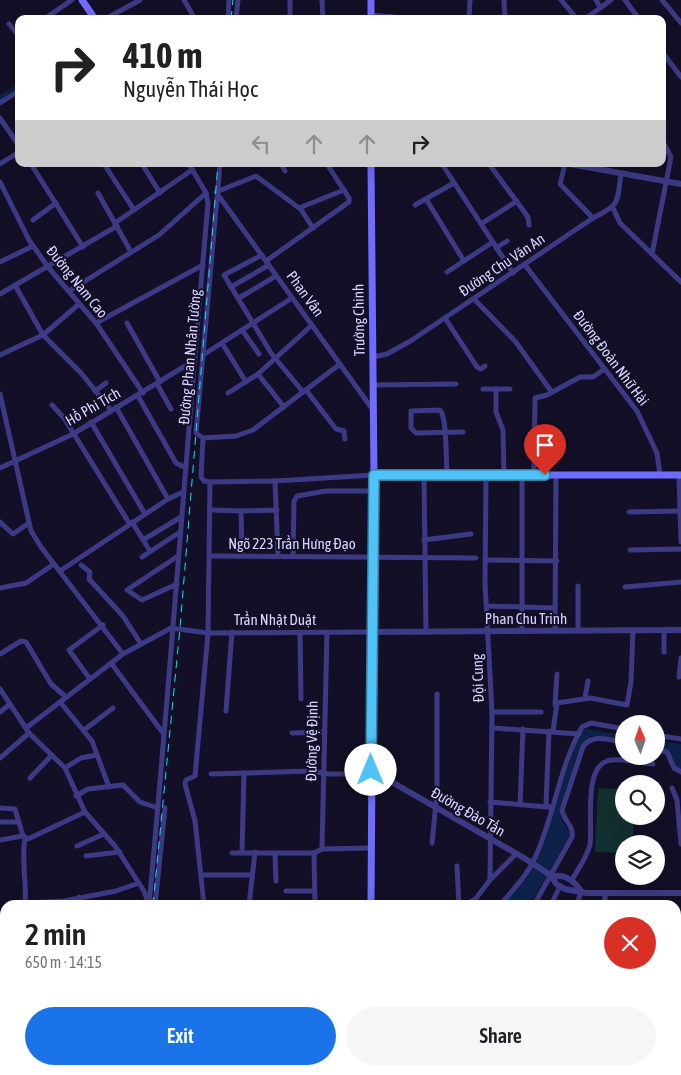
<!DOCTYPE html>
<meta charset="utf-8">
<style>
:root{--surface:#fff;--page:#f6f6f6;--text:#202124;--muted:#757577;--accent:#1a73e8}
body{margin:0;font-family:"Asap Condensed",sans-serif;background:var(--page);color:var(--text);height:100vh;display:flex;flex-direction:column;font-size:19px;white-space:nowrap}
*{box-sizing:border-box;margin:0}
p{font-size:16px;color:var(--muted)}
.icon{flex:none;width:28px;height:28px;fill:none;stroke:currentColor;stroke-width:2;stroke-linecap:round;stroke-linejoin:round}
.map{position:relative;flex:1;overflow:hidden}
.side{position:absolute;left:0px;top:900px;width:681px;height:175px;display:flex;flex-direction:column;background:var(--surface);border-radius:15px 15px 0 0;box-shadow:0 5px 20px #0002}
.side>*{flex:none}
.guide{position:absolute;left:15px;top:15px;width:651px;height:152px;border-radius:10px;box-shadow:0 5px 20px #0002;background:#fff;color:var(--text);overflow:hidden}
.needle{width:32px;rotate:358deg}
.fabs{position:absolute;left:615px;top:715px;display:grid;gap:10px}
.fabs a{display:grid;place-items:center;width:50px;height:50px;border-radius:50%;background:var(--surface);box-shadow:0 5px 20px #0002;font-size:25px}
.pin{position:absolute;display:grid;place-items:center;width:42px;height:42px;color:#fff;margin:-51px -21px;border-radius:50% 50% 50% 0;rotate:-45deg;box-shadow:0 0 5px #0007}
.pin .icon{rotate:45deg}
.me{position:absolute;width:55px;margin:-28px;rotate:0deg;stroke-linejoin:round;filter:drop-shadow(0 0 4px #0008)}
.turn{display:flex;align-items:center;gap:18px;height:105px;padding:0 25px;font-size:22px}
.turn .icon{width:65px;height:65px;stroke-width:2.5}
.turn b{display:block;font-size:35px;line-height:42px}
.lanes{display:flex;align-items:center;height:48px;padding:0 25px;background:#0003;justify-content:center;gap:25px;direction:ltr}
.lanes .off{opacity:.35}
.round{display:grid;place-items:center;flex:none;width:52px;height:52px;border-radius:26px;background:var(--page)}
.headline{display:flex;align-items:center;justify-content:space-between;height:85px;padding:0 25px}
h1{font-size:30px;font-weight:600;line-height:38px}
.cta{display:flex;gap:10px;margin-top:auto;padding:10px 25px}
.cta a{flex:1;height:58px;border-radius:30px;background:var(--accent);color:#fff;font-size:20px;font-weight:600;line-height:58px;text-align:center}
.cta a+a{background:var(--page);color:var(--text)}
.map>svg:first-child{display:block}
.green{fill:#12302f}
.water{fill:#0c2248}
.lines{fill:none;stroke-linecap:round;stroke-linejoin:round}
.canal{stroke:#0c2248;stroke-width:5}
.minor{stroke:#3d3a85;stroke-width:5}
.tertiary{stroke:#3d3a85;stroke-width:6}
.secondary{stroke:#6f6bff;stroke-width:7}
.rail{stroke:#00e5ff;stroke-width:1;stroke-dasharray:8 6;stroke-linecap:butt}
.route-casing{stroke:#337fa1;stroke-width:12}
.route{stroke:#4fc3f7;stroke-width:9}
.labels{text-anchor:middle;stroke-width:4;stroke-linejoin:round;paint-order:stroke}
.street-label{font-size:15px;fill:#d9d4ff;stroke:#130f26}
</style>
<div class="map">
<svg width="681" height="1075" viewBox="0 0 681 1075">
<rect width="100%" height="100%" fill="#130f26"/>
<!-- green -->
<g class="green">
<polygon points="598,788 624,789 624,816 634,816 633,844 624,844 624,853 595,852"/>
<polygon points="678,1037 681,1037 681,1075 674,1075 674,1070 676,1070 676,1041"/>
</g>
<!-- water -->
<g class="water">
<polygon points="585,729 624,735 624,741 590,736 582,744 560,808 562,821 570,833 569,837 530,905 502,905 536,862 579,735"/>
<polygon points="656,740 681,744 681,769 676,767 668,751 656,747"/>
<polygon points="92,1070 120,1070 120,1075 95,1075"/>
<polygon points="517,1070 542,1070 545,1075 521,1075"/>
</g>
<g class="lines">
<!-- canal -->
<polyline class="canal" points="0,98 19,86"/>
<!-- minor -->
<g class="minor">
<polyline points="184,0 195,19"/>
<polyline points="290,0 290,19"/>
<polyline points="322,0 323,19"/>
<polyline points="504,0 505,19"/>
<polyline points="561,0 577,19"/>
<polyline points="596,0 600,7"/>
<polyline points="625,0 639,19"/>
<polyline points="662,0 681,23"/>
<polyline points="371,15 417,19"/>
<polyline points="44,19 72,0"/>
<polyline points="105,19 140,0"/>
<polyline points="228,19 229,0"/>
<polyline points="236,19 238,0"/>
<polyline points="469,19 470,0"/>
<polyline points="585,19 611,0"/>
<polyline points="9,24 19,36"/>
<polyline points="662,52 681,77"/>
<polyline points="0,103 19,91"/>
<polyline points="0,118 19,146"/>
<polyline points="0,164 19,152"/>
<polyline points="31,164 83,247"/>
<polyline points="104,164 134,210"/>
<polyline points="142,164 160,193"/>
<polyline points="281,164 285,171"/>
<polyline points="442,164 513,273"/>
<polyline points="489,164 528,217 529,225"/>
<polyline points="565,164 560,184 593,218"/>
<polyline points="0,182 29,240 48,267 96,323 143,393"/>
<polyline points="344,190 299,208 256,176 216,192 373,410"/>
<polyline points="98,193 131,252"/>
<polyline points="426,199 464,261"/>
<polyline points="415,205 454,183"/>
<polyline points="300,208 313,228"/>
<polyline points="613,208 620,223 681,282"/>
<polyline points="33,220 56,203"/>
<polyline points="115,223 192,170"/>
<polyline points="481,224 517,201"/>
<polyline points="496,248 507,241"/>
<polyline points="652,254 671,157 662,140"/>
<polyline points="262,255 224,275 271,353 303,392"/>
<polyline points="266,261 349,202 349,198 327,164"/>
<polyline points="0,262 33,246"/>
<polyline points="525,265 637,411 657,453 660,475"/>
<polyline points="447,272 493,242"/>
<polyline points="15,285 43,335 81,373 111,410"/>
<polyline points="231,287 269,265"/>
<polyline points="69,291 159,235 206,193"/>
<polyline points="0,294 117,226"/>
<polyline points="239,298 276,276"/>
<polyline points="474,299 515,341 551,391"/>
<polyline points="445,318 477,367 481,369 485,366"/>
<polyline points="96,323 203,265"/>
<polyline points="127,323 160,382"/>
<polyline points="242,330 259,354"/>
<polyline points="222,343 246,382"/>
<polyline points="0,355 43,335 79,304"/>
<polyline points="203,355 292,298"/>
<path d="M373,357L387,354L412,340L593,218C621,204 617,203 621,173"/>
<polyline points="258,374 284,407"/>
<polyline points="157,384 171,409"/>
<polyline points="373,385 456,384"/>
<polyline points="483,389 510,389"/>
<polyline points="496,389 496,412 503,430 504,475"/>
<polyline points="306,390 336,429 344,431 345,439"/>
<polyline points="95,391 106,383"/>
<polyline points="228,393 258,374 312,325"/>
<polyline points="0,394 31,531 41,547 123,654"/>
<polyline points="138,396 176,463 186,468"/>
<polyline points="52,405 64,418 129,523"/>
<polyline points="91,422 145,514"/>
<polyline points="203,438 236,436 253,430 340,364"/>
<polyline points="0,468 73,434 195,360"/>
<path d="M447,474C446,462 447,416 440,410L411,411V428L416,433L463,432"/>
<polyline points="424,475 426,632"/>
<polyline points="486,475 485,584 492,712 490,880"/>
<polyline points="534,475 535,398 547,395 580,377 593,377 603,370"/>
<polyline points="679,475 681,542"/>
<polyline points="275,481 374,475"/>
<polyline points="210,482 275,481 278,556"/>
<polyline points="168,499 183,492"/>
<polyline points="210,510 241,511 242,556"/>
<polyline points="241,511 277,510"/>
<polyline points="629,512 679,511"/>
<polyline points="0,522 13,534 29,523"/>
<polyline points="132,522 150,551"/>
<polyline points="143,540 181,517"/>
<polyline points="424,540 471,534"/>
<polyline points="630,550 681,549"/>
<polyline points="210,556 476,558"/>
<polyline points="293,556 294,501 297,496 326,491 374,491"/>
<polyline points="142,557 180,532"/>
<polyline points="485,560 557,561"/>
<polyline points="81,565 90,572 89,579 123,616 141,644"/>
<polyline points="60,571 168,499 116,407"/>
<polyline points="177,584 142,600 127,590 178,556"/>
<polyline points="625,587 681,582"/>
<polyline points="0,588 26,583 54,564"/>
<polyline points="487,606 555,608"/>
<polyline points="522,631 522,475"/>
<polyline points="555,631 556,475"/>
<polyline points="578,631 578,586"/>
<polyline points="300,632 301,699"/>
<polyline points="664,652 664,630"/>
<polyline points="0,654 21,641 26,642 51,684 66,697"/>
<polyline points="111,663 163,733"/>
<polyline points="679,677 681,658"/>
<polyline points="90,679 69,650 103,625"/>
<polyline points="0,689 29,733 65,768 85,812 115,846 144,891 148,902"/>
<polyline points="585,698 588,681"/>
<polyline points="60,702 92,741 109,787"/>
<polyline points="555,705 557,674"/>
<polyline points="226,711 232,632"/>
<polyline points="0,712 10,704"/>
<polyline points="492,712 541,712"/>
<polyline points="26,728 123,654 171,628 208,633 372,632"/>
<polyline points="492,728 579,734"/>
<polyline points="84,730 113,708"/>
<polyline points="549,731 546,805 551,808"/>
<polyline points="553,731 557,703 590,698 627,705 631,682 633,630"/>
<polyline points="292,733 325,732"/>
<polyline points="656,735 681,739"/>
<polyline points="656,749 667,752 674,768 681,772"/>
<polyline points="0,758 29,733"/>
<polyline points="65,768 81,758 97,755"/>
<polyline points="211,774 311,771 328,774 371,774"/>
<polyline points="30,778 52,755"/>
<polyline points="672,788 677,800 681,844"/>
<polyline points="76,796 88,789 123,785 140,802 158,808"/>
<polyline points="490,802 547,807"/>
<polyline points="520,805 523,729"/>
<polyline points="0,808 15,809 23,836 28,839 85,812"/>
<polyline points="0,822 19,822"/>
<polyline points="0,840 23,836"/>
<polyline points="432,843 437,793 437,694"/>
<polyline points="77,846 104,834"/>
<polyline points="322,849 327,632"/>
<polyline points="242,852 244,773"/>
<polyline points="232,853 314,853 322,849 370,848"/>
<polyline points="314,853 315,905"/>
<polyline points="275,854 276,881"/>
<polyline points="86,856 120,852"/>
<polyline points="457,866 459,905"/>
<polyline points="203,875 252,875"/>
<path d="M572,880C578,869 587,857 590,845C593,827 583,769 607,761C620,757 640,763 653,764"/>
<polyline points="286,891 314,891"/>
<polyline points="605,893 605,905"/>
<polyline points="79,897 81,905"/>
<polyline points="25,903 64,901 116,891 139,883"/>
<path d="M25,905C27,882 21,860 25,838"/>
<path d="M149,905C171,671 187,437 208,204L206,193L189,164"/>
<polyline points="155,905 165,808"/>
<polyline points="204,905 195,821 185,784 186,780 195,776 208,633 210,482 204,481 201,477 203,438 196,433 220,164"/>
<polyline points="249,905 255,852"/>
<polyline points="465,905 474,900"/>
<polyline points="471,905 490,880 516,854"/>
<path d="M500,905C512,891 525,878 533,862C553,822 559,767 582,727L591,723L624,729"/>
<path d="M534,905L572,837C574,826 564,821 562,810L583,747C592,733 610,740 624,743"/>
<polyline points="551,905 560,886"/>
<polyline points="577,905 581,891"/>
<polyline points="0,1007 5,1006"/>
<polyline points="676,1031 681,1018"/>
<polyline points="83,1070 86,1075"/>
<polyline points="175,1070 204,1075"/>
<polyline points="298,1070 323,1075"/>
<polyline points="495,1070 499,1075"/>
<polyline points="515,1070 519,1075"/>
<polyline points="548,1070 550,1075"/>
<polyline points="600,1070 601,1075"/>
<polyline points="671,1070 671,1075"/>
<polyline points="209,1075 211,1070"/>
<polyline points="275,1075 279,1070"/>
</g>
<!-- tertiary -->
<g class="tertiary">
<polyline points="570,164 681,184"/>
<polyline points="372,632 681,630"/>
<polyline points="371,770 524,858 552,876 556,884 565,889 586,893 681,893"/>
<path d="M552,876C565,874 574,880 581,891"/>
<polyline points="0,1054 5,1050"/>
<polyline points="457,1070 457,1075"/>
</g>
<!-- secondary -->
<g class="secondary">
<polyline points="82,0 95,19"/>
<polyline points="371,19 371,0"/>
<polyline points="374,475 681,475"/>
<polyline points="371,905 374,475 371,164"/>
<polyline points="369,1075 369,1070"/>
</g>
<!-- rail -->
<g class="rail">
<polyline points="231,19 233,0"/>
<polyline points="153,905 180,628 218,164"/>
<polyline points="140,1075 140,1070"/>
</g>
</g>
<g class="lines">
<!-- route casing -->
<g class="route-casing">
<polyline id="route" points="371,770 374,475 545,475"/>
</g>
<!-- route -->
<use href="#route" class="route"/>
</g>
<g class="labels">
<!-- street labels -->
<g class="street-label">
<text transform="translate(502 265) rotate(-34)" y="5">Đường Chu Văn An</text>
<text transform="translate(77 282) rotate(51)" y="5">Đường Nam Cao</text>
<text transform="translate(305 294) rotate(54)" y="5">Phan Vân</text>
<text transform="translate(359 320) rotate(-91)" y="5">Trường Chinh</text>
<text transform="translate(190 357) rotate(-85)" y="5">Đường Phan Nhân Tường</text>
<text transform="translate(611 358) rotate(53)" y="5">Đường Đoàn Nhữ Hài</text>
<text transform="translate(93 407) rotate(-30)" y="5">Hồ Phi Tích</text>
<text x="292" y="549">Ngõ 223 Trần Hưng Đạo</text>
<text x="526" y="624">Phan Chu Trinh</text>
<text x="275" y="625">Trần Nhật Duật</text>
<text transform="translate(478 678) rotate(-92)" y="5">Đội Cung</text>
<text transform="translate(312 741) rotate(-89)" y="5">Đường Vệ Định</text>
<text transform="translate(468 812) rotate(30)" y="5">Đường Đào Tấn</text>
</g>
</g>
</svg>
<div class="fabs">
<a><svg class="needle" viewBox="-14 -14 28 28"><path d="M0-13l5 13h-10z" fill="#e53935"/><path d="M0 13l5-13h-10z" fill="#757577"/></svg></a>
<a><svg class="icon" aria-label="search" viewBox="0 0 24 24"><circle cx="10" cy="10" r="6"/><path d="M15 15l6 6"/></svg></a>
<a><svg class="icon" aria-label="layers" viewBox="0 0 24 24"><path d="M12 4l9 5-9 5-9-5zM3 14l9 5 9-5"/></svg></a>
</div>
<div class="pin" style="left:545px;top:475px;background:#d93025"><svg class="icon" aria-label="arrive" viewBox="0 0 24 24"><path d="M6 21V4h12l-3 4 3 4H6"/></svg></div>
<svg class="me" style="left:371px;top:770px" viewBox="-20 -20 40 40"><circle r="19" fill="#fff"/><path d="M0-13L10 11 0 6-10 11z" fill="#4fc3f7"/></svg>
<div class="guide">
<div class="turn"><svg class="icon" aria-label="right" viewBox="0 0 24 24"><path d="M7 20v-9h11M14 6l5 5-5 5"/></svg><div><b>410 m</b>Nguyễn Thái Học</div></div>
<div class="lanes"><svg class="icon off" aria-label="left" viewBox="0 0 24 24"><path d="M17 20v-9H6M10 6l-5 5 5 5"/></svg><svg class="icon off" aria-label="ahead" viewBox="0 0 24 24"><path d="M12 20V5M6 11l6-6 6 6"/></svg><svg class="icon off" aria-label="ahead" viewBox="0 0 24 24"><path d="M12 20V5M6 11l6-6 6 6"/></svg><svg class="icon" aria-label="right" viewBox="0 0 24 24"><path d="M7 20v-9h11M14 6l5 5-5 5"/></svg></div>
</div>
<section class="side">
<div class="headline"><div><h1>2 min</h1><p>650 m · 14:15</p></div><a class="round" style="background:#d93025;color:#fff"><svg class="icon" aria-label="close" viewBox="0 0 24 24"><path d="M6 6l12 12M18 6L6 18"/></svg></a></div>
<div class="cta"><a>Exit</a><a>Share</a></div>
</section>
</div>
